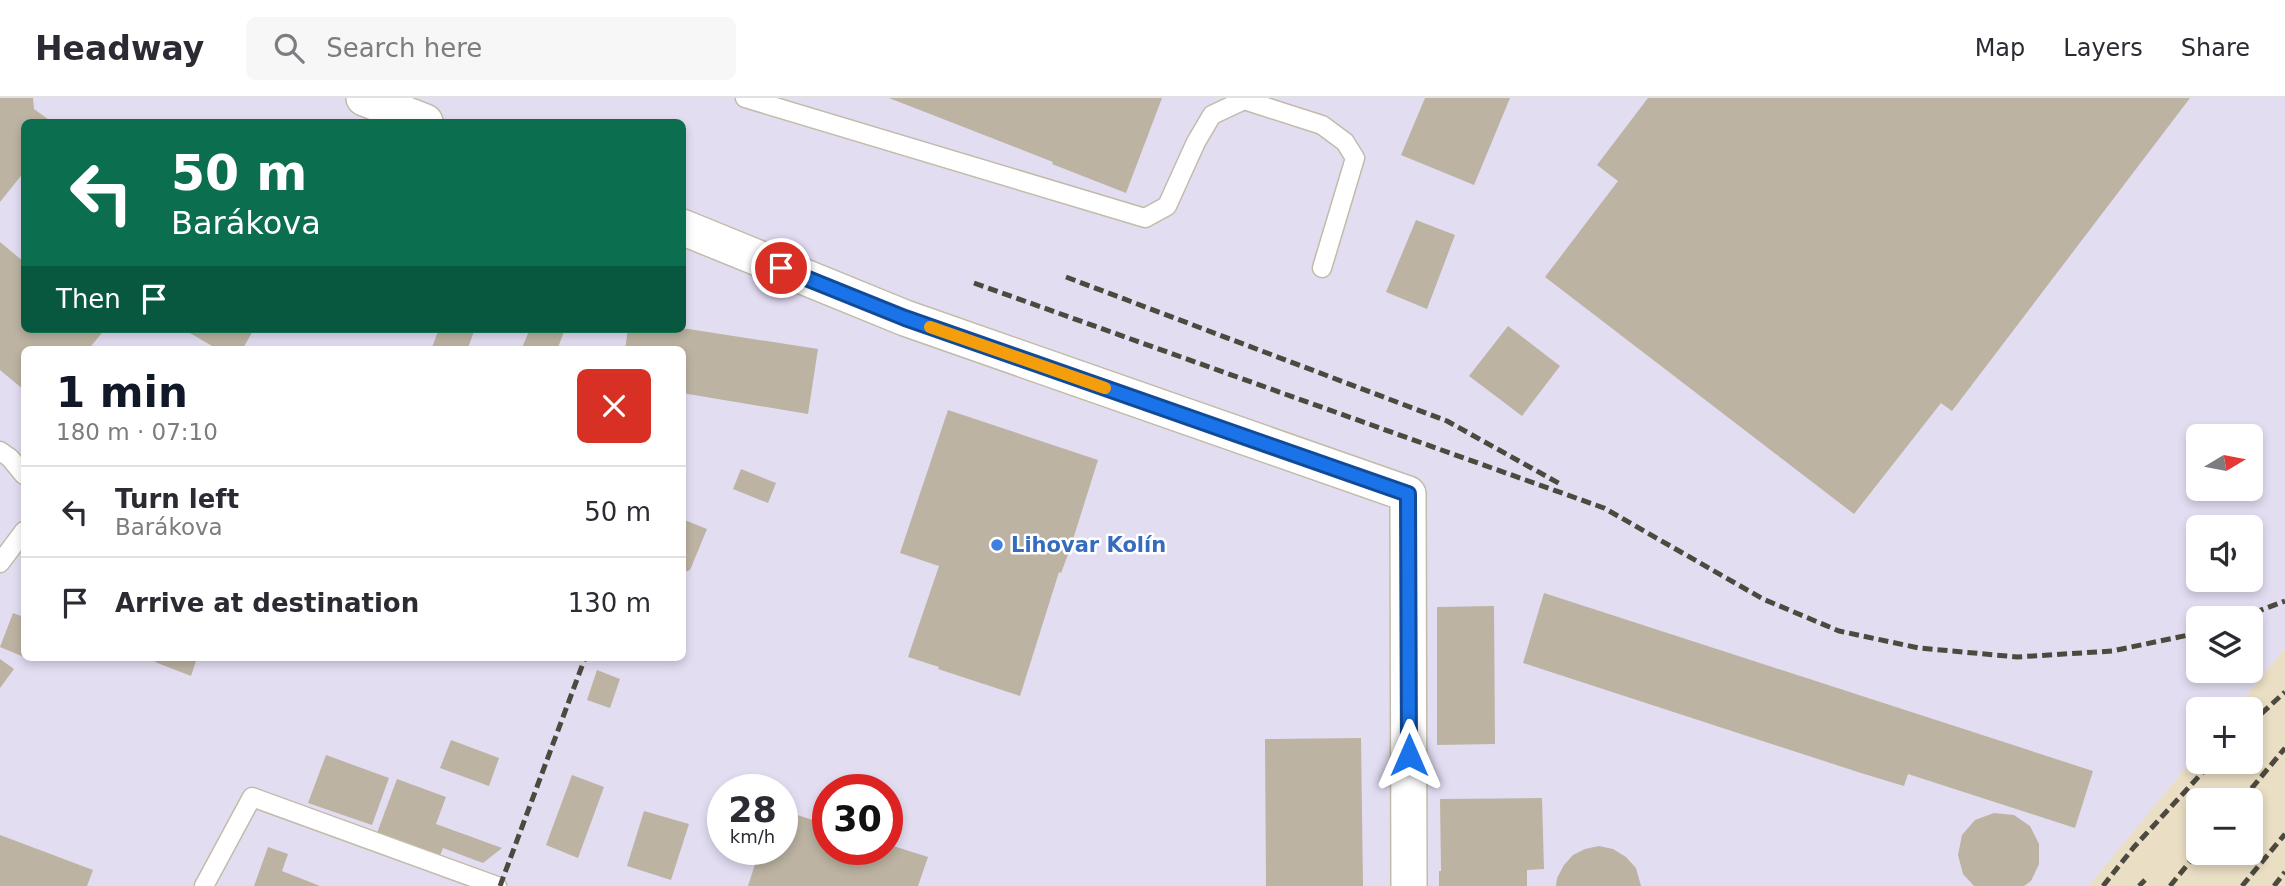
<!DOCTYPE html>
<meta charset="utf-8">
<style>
:root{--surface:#fff;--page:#f7f7f7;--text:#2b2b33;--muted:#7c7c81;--line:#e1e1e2;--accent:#111827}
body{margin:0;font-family:"DejaVu Sans",sans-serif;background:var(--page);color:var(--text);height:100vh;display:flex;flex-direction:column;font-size:26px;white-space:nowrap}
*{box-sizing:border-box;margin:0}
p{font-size:23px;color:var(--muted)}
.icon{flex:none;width:38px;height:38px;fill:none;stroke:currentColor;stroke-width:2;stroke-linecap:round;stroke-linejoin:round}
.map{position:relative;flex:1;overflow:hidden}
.sheet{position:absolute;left:21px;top:248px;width:665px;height:315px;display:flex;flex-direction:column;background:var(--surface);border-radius:10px;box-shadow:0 4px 10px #0003}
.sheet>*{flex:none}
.top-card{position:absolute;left:21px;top:21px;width:665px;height:214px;border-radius:10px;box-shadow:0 4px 10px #0003;background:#0b6e4f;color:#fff;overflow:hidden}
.needle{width:46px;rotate:80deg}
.buttons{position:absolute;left:2186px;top:326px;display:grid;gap:14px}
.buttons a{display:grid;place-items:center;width:77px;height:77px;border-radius:10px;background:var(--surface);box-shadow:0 4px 10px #0003;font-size:35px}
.speed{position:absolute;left:707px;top:676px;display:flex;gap:14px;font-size:35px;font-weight:700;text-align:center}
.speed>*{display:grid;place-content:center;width:91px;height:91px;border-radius:50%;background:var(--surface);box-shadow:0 4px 10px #0003;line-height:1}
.speed small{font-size:18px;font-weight:400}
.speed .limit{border:10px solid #d22;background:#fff;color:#111}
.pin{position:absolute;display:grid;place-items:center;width:60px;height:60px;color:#fff;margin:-30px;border:4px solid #fff;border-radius:50%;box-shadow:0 2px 7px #0007}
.me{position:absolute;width:77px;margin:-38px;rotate:0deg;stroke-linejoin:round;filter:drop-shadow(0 0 5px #0008)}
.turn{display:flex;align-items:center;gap:24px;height:147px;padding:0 35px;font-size:32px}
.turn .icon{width:91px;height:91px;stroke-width:2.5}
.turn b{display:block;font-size:49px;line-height:60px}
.then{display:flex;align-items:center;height:66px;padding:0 35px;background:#0003;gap:14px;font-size:26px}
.round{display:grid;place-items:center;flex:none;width:74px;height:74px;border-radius:10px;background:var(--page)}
.headline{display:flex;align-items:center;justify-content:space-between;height:119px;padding:0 35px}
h1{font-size:42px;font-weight:800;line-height:52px;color:var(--accent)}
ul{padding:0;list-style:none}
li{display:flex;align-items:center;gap:21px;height:91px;padding:0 35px;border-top:2px solid var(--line)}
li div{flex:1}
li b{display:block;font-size:26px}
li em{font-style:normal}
header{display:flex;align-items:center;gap:42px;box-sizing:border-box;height:98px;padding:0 35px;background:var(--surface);border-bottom:2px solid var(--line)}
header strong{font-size:33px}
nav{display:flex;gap:38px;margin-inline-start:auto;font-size:24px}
.search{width:490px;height:63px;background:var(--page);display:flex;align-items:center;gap:18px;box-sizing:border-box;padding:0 24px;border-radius:10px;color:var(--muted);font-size:26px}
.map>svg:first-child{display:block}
.built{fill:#eadec4;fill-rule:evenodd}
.industrial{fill:#e3ddf2;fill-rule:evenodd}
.building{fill:#bcb3a2}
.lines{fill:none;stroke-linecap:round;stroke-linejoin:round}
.service-casing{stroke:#c3bba9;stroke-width:21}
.minor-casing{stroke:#c3bba9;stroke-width:38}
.service{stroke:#fff;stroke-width:18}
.minor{stroke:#fff;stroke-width:35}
.rail{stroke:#4d493f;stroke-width:5;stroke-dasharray:10 5;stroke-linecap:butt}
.route-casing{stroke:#114b97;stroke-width:18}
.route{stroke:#1a73e8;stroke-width:12}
.slow{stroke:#f59e0b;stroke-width:12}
.shop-dot{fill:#3f7fe0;stroke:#fff;stroke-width:2.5}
.labels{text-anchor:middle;stroke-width:5;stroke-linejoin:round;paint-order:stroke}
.shop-label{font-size:21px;font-weight:bold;fill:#366cbe;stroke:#fff;text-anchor:start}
</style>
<header>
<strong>Headway</strong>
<div class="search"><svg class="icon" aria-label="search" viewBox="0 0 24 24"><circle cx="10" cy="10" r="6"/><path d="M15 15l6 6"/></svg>Search here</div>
<nav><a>Map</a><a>Layers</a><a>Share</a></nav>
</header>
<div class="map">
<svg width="2285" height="788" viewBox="0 0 2285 788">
<rect width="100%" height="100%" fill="#f2ead7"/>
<!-- built -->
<path class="built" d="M2285,550V788H2088L2198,655V663H2250V611H2235ZM2198,702H2250V754H2198Z"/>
<!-- industrial -->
<path class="industrial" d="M0,0H2285V550L2235,611H2198V655L2088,788H0ZM24,24H682V231H24ZM24,252H682V560H24ZM2198,338H2250V390H2198ZM2198,429H2250V481H2198ZM2198,520H2250V572H2198ZM723,691H782V751H723ZM828,691H887V751H828Z"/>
<!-- building -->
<g class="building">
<polygon points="0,0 33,0 34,11 52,24 24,24 24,74 0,104"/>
<polygon points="889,0 1162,0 1126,95 1052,66 1053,64"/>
<polygon points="1425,0 1510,0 1474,87 1401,57"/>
<polygon points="1648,0 2190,0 1952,313 1941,305 1854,416 1545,179 1618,83 1597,67"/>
<polygon points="1416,122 1455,137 1427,211 1386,194"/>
<polygon points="0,144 24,164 24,231 105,231 88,252 24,252 24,292 0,272"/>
<polygon points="1508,228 1560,268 1522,318 1469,278"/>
<polygon points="682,230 818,251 808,316 682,295 682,252 625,252 628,231"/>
<polygon points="183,231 254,231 242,252 219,252"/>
<polygon points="439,231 475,231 467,252 431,252"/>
<polygon points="530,231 565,231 557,252 521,252"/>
<polygon points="948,312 1098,362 1069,454 1061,475 1059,474 1020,598 938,571 939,569 908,559 939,468 900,455"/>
<polygon points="741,371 776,385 768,405 733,391"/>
<polygon points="682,421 707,431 690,472 682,475"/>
<polygon points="1544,495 2093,673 2075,730 1908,676 1904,688 1861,675 1523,565"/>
<polygon points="1494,508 1495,646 1437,647 1437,509"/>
<polygon points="13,515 24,519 24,559 0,549"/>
<polygon points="157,560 197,560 191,578 155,564"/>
<polygon points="0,561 14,571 0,590"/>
<polygon points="597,572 620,581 610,610 587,602"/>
<polygon points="1361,640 1363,788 1266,788 1265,641"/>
<polygon points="451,642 499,660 489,688 440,670"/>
<polygon points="326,657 389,680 372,727 308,705"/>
<polygon points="572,677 604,689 578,760 546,747"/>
<polygon points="397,681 446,699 436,726 502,750 483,765 443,750 439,760 425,755 426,753 377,735"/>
<polygon points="1542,700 1544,771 1527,772 1527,788 1439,788 1439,773 1441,773 1440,701"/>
<polygon points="782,712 828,727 828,751 887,751 887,746 928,759 918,788 748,788 760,751 782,751"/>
<polygon points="644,713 689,726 671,782 627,768"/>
<polygon points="1994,715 2014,717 2030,728 2039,746 2039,766 2031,783 2024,788 1974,788 1963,776 1958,757 1962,737 1975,722"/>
<polygon points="0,737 93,772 87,788 0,788"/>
<polygon points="1599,748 1613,751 1626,759 1636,770 1641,788 1556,788 1557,780 1564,767 1573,757 1585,751"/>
<polygon points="268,749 288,756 282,773 320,788 254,788"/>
</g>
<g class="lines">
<!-- service casing -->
<g class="service-casing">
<g id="service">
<polyline points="745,0 1145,120 1167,108 1196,44 1212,17 1244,2 1322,27 1345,44 1355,60 1322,170"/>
<polyline points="0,353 10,360 24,377"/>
<polyline points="0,465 24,433"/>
<polyline points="204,788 252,699 497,788"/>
</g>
</g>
<!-- minor casing -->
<g class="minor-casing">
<g id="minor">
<polyline points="364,0 425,24"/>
<polyline points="682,129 905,220 1408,396 1409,788"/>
</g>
</g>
<!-- service -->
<use href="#service" class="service"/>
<!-- minor -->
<use href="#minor" class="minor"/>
<!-- rail -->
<g class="rail">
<polyline points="1066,179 1447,323 1562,387"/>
<polyline points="974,185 1604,410 1763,501 1839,533 1919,550 2017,559 2112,553 2198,535"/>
<polyline points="2240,520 2285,503"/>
<polyline points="2250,626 2285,594"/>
<polyline points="2242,702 2285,650"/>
<polyline points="500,788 585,560"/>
<polyline points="2103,788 2134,749 2213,663"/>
<polyline points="2139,788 2145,782"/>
<polyline points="2170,788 2198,754"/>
<polyline points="2242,788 2285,736"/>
<polyline points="2274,788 2285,774"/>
</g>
</g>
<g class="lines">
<!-- route casing -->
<g class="route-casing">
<polyline id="route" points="781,170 905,220 1408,396 1409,657"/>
</g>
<!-- route -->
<use href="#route" class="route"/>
<!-- slow -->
<polyline class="slow" points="930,229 1105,290"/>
</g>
<!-- markers -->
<circle class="shop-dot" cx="997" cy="447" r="7"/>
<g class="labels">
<!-- shop labels -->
<g class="shop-label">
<text x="1011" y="454">Lihovar Kolín</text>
</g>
</g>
</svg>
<div class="buttons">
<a><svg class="needle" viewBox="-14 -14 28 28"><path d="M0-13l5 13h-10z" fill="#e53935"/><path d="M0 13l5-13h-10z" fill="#7c7c81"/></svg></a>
<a><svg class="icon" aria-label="sound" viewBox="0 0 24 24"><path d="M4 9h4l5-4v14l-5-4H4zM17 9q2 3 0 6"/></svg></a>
<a><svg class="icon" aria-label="layers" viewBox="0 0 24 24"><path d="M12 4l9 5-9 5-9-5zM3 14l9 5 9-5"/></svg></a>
<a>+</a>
<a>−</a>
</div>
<div class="speed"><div>28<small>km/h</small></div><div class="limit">30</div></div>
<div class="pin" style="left:781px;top:170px;background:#d93025"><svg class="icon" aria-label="arrive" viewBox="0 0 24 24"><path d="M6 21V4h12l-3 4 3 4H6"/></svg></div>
<svg class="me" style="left:1409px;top:657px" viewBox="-20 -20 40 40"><path d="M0-17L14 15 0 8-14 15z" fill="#1a73e8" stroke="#fff" stroke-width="4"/></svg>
<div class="top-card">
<div class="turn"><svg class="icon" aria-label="left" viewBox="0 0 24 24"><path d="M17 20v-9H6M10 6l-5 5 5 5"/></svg><div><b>50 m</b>Barákova</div></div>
<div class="then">Then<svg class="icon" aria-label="arrive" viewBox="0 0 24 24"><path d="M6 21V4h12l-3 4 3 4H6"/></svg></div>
</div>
<section class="sheet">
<div class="headline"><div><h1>1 min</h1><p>180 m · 07:10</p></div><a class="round" style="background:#d93025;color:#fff"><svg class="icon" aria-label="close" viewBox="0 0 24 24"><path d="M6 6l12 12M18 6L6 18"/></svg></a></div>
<ul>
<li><svg class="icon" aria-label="left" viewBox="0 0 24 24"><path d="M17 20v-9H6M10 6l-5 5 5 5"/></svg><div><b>Turn left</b><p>Barákova</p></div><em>50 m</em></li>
<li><svg class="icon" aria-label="arrive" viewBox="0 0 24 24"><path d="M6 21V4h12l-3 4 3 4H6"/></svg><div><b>Arrive at destination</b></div><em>130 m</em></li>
</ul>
</section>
</div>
